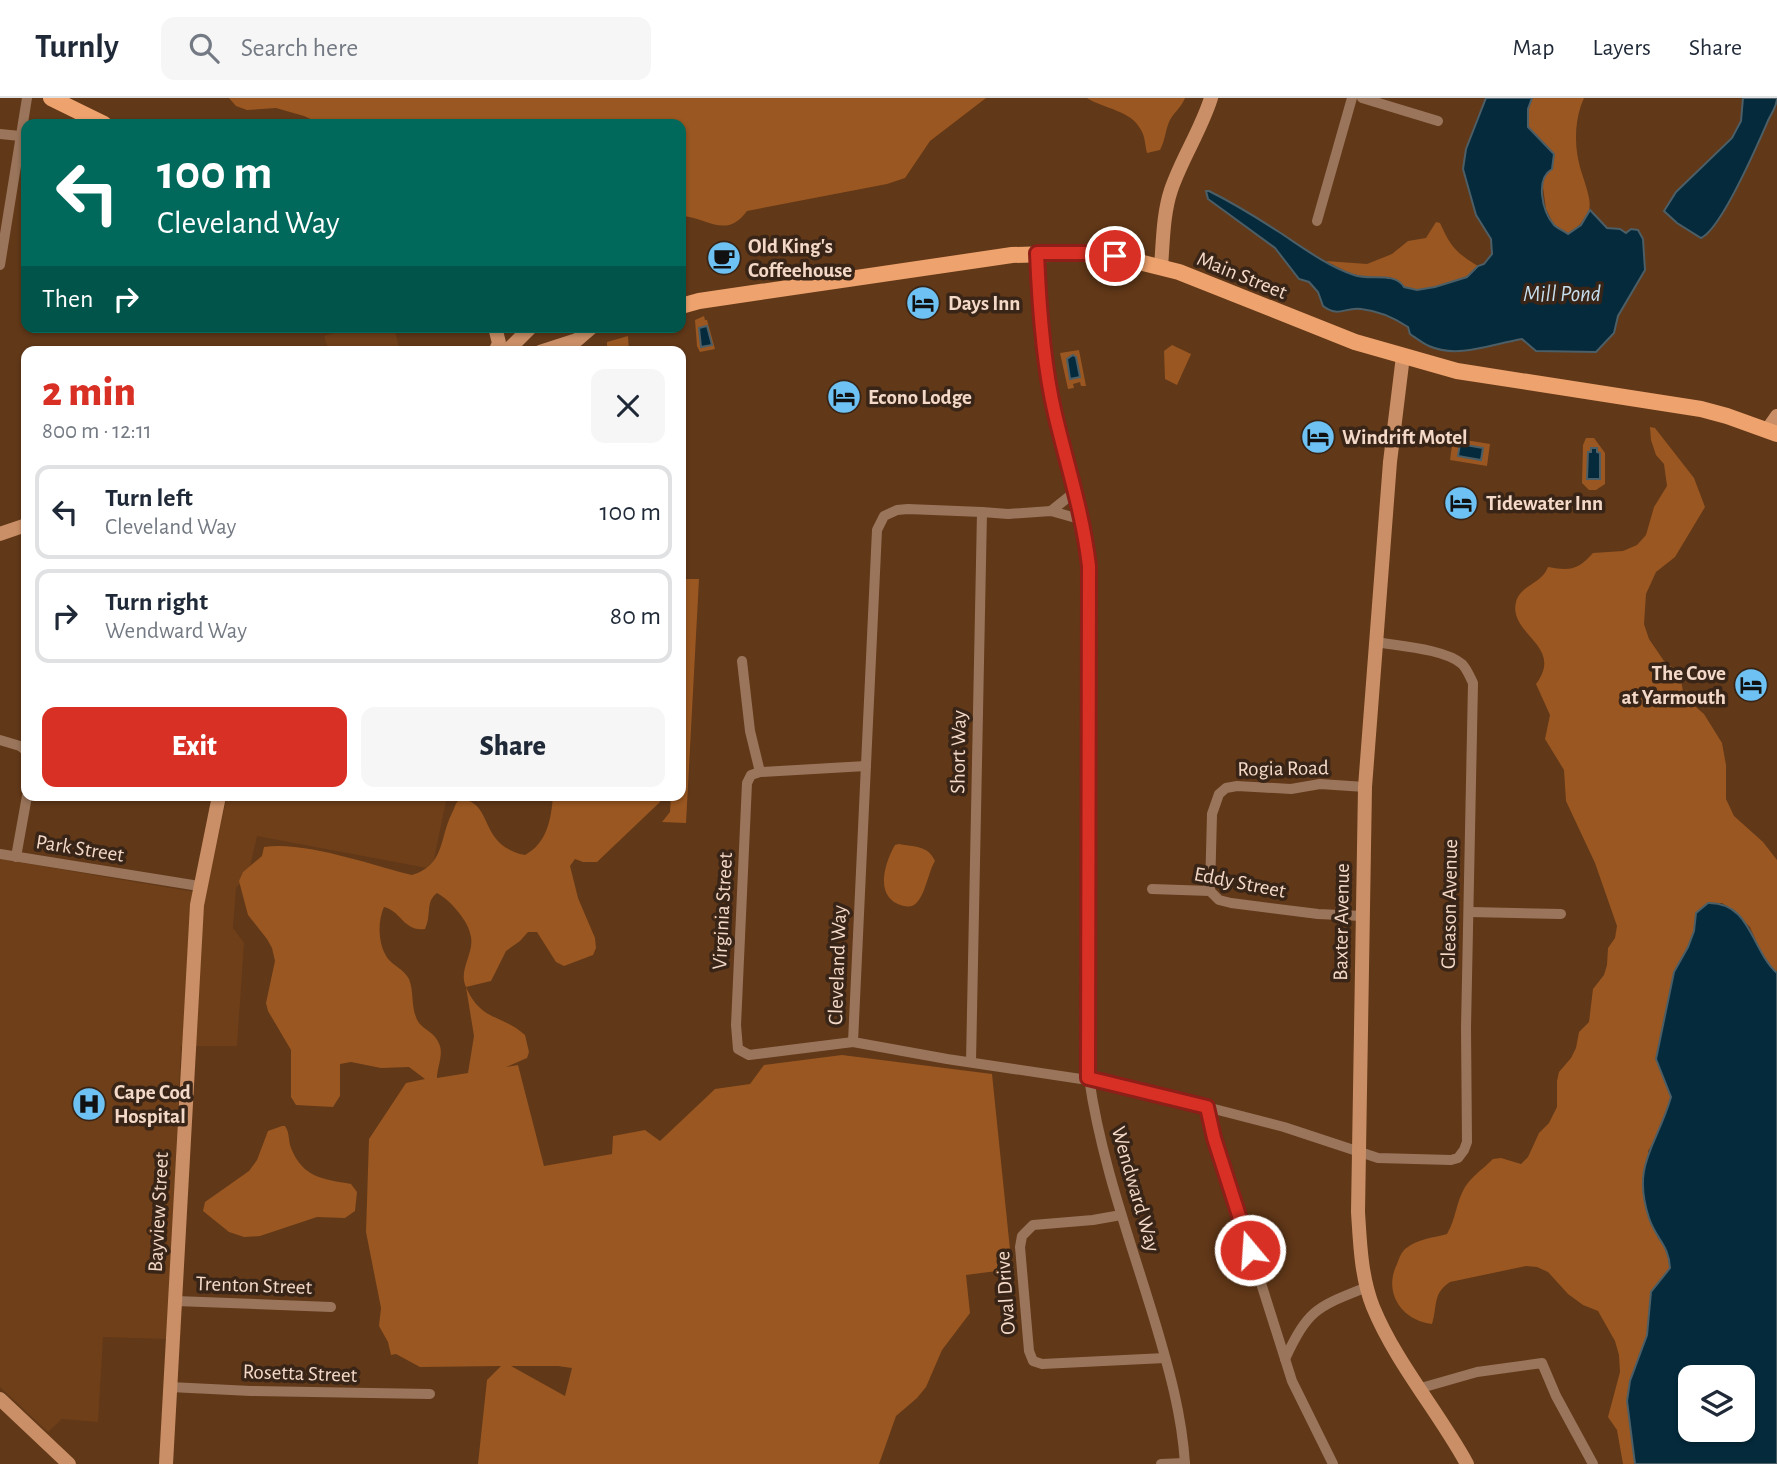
<!DOCTYPE html>
<meta charset="utf-8">
<style>
:root{--surface:#fff;--page:#f6f6f7;--text:#1f2937;--muted:#747a83;--line:#e0e1e3;--accent:#d93025}
body{margin:0;font-family:"Alegreya Sans",sans-serif;background:var(--page);color:var(--text);height:100vh;display:flex;flex-direction:column;font-size:26px;white-space:nowrap}
*{box-sizing:border-box;margin:0}
p{font-size:23px;color:var(--muted)}
.icon{flex:none;width:38px;height:38px;fill:none;stroke:currentColor;stroke-width:2;stroke-linecap:round;stroke-linejoin:round}
.map{position:relative;flex:1;overflow:hidden}
.details{position:absolute;left:21px;top:248px;width:665px;height:455px;display:flex;flex-direction:column;background:var(--surface);border-radius:14px;box-shadow:0 2px 5px #0004}
.details>*{flex:none}
.top-card{position:absolute;left:21px;top:21px;width:665px;height:214px;border-radius:14px;box-shadow:0 2px 5px #0004;background:#00695c;color:#fff;overflow:hidden}
.buttons{position:absolute;left:1678px;top:1267px;display:grid;gap:14px}
.buttons a{display:grid;place-items:center;width:77px;height:77px;border-radius:14px;background:var(--surface);box-shadow:0 2px 5px #0004;font-size:35px}
.pin{position:absolute;display:grid;place-items:center;width:60px;height:60px;color:#fff;margin:-30px;border:4px solid #fff;border-radius:50%;box-shadow:0 2px 7px #0007}
.me{position:absolute;width:77px;margin:-38px;rotate:342deg;stroke-linejoin:round;filter:drop-shadow(0 0 5px #0008)}
.turn{display:flex;align-items:center;gap:24px;height:147px;padding:0 21px;font-size:32px}
.turn .icon{width:91px;height:91px;stroke-width:2.5}
.turn b{display:block;font-size:49px;line-height:60px}
.then{display:flex;align-items:center;height:66px;padding:0 21px;background:#0003;gap:14px;font-size:26px}
.round{display:grid;place-items:center;flex:none;width:74px;height:74px;border-radius:14px;background:var(--page)}
.summary{display:flex;align-items:center;justify-content:space-between;height:119px;padding:0 21px}
h1{font-size:42px;font-weight:800;line-height:52px;color:var(--accent)}
.cta{display:flex;gap:14px;margin-top:auto;padding:14px 21px}
.cta a{flex:1;height:80px;border-radius:14px;background:var(--accent);color:#fff;font-size:28px;font-weight:800;line-height:80px;text-align:center}
.cta a+a{background:var(--page);color:var(--text)}
ul{padding:0;list-style:none}
li{display:flex;align-items:center;gap:21px;height:94px;margin:0 14px 10px;padding:0 7px;border:4px solid var(--line);border-radius:14px}
li div{flex:1}
li b{display:block;font-size:26px}
li em{font-style:normal}
header{display:flex;align-items:center;gap:42px;box-sizing:border-box;height:98px;padding:0 35px;background:var(--surface);border-bottom:2px solid var(--line)}
header strong{font-size:33px}
nav{display:flex;gap:38px;margin-inline-start:auto;font-size:24px}
.search{width:490px;height:63px;background:var(--page);display:flex;align-items:center;gap:18px;box-sizing:border-box;padding:0 24px;border-radius:14px;color:var(--muted);font-size:26px}
.map>svg:first-child{display:block}
.built{fill:#6f3f19}
.green{fill:#9a5721;fill-rule:evenodd}
.water{fill:#042a3c;stroke:#4c5e66;stroke-width:2;fill-rule:evenodd}
.lines{fill:none;stroke-linecap:round;stroke-linejoin:round}
.street{stroke:#9a755b;stroke-width:10}
.secondary{stroke:#ca8f66;stroke-width:14}
.primary{stroke:#eea26d;stroke-width:16}
.route-casing{stroke:#8d1f18;stroke-width:18}
.route{stroke:#d93025;stroke-width:12}
.labels{text-anchor:middle;stroke-width:7;stroke-linejoin:round;paint-order:stroke}
.poi-label{font-size:21px;font-weight:bold;fill:#f4d9c8;stroke:#382517;text-anchor:start}
.street-label{font-size:21px;fill:#f4d9c8;stroke:#382517}
.water-label{font-size:23px;font-style:italic;fill:#c6deed;stroke:#382517}
</style>
<header>
<strong>Turnly</strong>
<div class="search"><svg class="icon" aria-label="search" viewBox="0 0 24 24"><circle cx="10" cy="10" r="6"/><path d="M15 15l6 6"/></svg>Search here</div>
<nav><a>Map</a><a>Layers</a><a>Share</a></nav>
</header>
<div class="map">
<svg width="1777" height="1366" viewBox="0 0 1777 1366">
<rect width="100%" height="100%" fill="#613818"/>
<!-- built -->
<g class="built">
<polygon points="352,229 394,229 400,254 329,254 324,238"/>
<polygon points="227,698 447,698 432,771 257,738 248,777 236,790 233,830 244,845 237,948 181,948 168,1241 103,1239 98,1324 62,1321 48,1334 0,1289 0,761 206,796"/>
</g>
<!-- green -->
<g class="green">
<path d="M229,0H986L930,43L905,80L887,86L747,113C726,142 707,119 681,118V26H435L416,21L412,26H321L304,18L276,10L247,12L236,8Z"/>
<path d="M1087,0H1185C1181,10 1173,15 1169,24C1165,34 1165,43 1160,52L1147,55C1145,47 1145,38 1141,32C1131,12 1104,11 1087,0Z"/>
<path d="M1532,0H1584C1575,19 1574,44 1579,65C1581,76 1593,102 1589,112C1585,123 1578,129 1568,136L1554,127L1546,111L1542,82L1547,74L1548,49L1528,28V11Z"/>
<path d="M1436,124L1440,125C1451,149 1455,154 1478,168L1467,179L1435,189L1417,192L1403,189L1390,179C1360,181 1352,177 1326,163L1367,166L1392,156L1408,143L1426,140Z"/>
<polygon points="704,218 705,222 707,222 715,251 700,254 697,248 695,222"/>
<polygon points="628,238 629,254 607,254 607,244"/>
<polygon points="1172,247 1191,256 1177,287 1165,281 1164,253"/>
<polygon points="1079,252 1086,288 1081,288 1080,284 1073,286 1074,290 1068,291 1060,255"/>
<path d="M1650,329L1655,330L1694,380L1705,409L1675,459L1656,474L1646,496L1644,526L1649,541L1664,563L1676,572L1681,582L1684,599L1704,616L1722,645L1726,667V701L1734,718L1763,744L1777,762V875L1766,866L1750,829L1735,814L1722,805H1708L1696,815L1694,833L1688,850L1674,874L1656,961L1671,999L1656,1040L1648,1053L1649,1118L1658,1140L1669,1155L1670,1170L1651,1194L1647,1237L1630,1283L1627,1303L1635,1366H1623L1617,1332L1608,1319L1620,1274L1619,1257L1615,1243L1598,1213L1583,1207L1568,1196L1548,1174L1537,1169L1526,1168L1450,1184C1432,1196 1438,1207 1432,1226C1401,1222 1383,1194 1397,1166C1399,1160 1401,1155 1405,1151C1417,1141 1432,1140 1447,1136C1456,1121 1456,1104 1465,1089C1472,1078 1484,1070 1493,1061L1501,1060L1521,1066L1528,1059L1539,1035L1549,1025L1557,1009V983L1559,974L1571,960L1576,950L1579,934L1589,924L1593,891L1604,877L1607,867L1608,850L1615,840L1617,828L1595,765L1566,703L1564,672L1545,641L1550,617L1536,586C1565,547 1508,537 1516,504C1520,487 1542,486 1548,469C1570,473 1578,472 1593,455L1623,453L1637,447L1646,437L1654,409L1667,388L1664,366L1656,357L1651,342Z"/>
<polygon points="1453,340 1490,346 1487,368 1450,362"/>
<polygon points="1586,340 1594,340 1605,355 1605,386 1596,392 1589,392 1582,385 1583,347"/>
<polygon points="681,481 699,481 686,725 662,724 670,714 671,698 681,698"/>
<path d="M553,698H659L660,704L597,764H583L575,761L570,768L578,800L595,840L596,850L593,857L564,868L556,864L537,834H528L520,843L506,853L491,883L466,889C481,924 502,916 525,937L529,954L527,960L506,969L518,967L544,1068L612,1056L613,1038L645,1032L660,1043L715,991L750,986L764,967L842,957L992,976L1012,1171L966,1177L970,1215L942,1252L926,1289L917,1300L896,1318L879,1366H478L487,1282L501,1268L420,1269L396,1256L391,1257L388,1244L379,1228L381,1210L366,1134L369,1041L406,985L425,981L409,969L381,970L351,964L340,966V998L333,1009L296,1007L291,999V952L268,913L266,905L275,863L272,850L267,841L248,817L239,783L243,774L262,758L264,749C306,743 370,767 412,777C445,767 439,741 452,715C456,708 454,705 461,701C495,705 477,747 525,757C547,745 551,722 553,698ZM437,795C450,802 469,823 471,839C474,856 458,872 466,889L474,938L468,975L437,980C437,970 443,958 440,948C435,932 420,932 416,919C411,908 414,893 409,881C405,873 395,868 389,862C378,849 377,824 384,809C401,813 404,834 425,831C432,816 425,804 437,795ZM511,1268H558L572,1270L565,1298Z"/>
<path d="M899,746C914,749 928,747 935,763C928,774 925,800 914,807C908,810 903,808 898,806C875,796 885,764 895,747Z"/>
<path d="M282,1028H285C290,1035 288,1042 291,1050C303,1080 323,1081 351,1086L357,1094L355,1113L345,1120L317,1119L260,1138L244,1139L229,1134L203,1113L205,1104L249,1073L257,1062L268,1033Z"/>
</g>
<!-- water -->
<g class="water">
<path d="M1486,0H1532L1528,11V29L1554,56L1552,71C1535,81 1542,113 1554,127C1557,130 1564,133 1568,136L1581,127L1590,112L1607,130L1620,131L1626,135L1631,131L1638,132L1643,141L1645,172L1618,218L1614,235L1596,254L1536,253L1522,241C1492,246 1458,261 1429,248C1422,245 1416,240 1410,236L1408,229C1393,219 1379,213 1361,211C1344,209 1339,220 1323,208L1318,194L1309,184L1299,181L1275,150L1208,101L1206,93H1209C1233,105 1256,119 1279,134C1302,149 1327,168 1354,177C1370,183 1394,173 1404,189L1417,192L1435,189L1467,179L1478,168L1484,166L1492,156L1491,141L1476,117L1463,71L1466,51Z"/>
<path d="M1743,0H1777C1777,10 1770,16 1767,25C1757,48 1721,131 1701,140L1677,125L1664,113L1676,94L1732,40L1741,23Z"/>
<polygon points="707,228 712,247 701,249 699,230"/>
<polygon points="1073,257 1076,259 1080,279 1070,281 1067,261"/>
<polygon points="1460,346 1483,350 1481,362 1458,358"/>
<polygon points="1591,350 1597,350 1597,354 1600,355 1600,381 1587,381 1588,354 1591,354"/>
<path d="M1708,805C1751,804 1751,852 1777,875V1366H1635L1627,1303L1630,1283L1647,1237L1651,1194L1670,1170C1669,1147 1656,1141 1649,1120C1631,1066 1657,1048 1671,999L1656,961L1674,874L1688,849L1694,833L1696,815ZM1690,1279H1743V1332H1690Z"/>
</g>
<g class="lines">
<!-- street -->
<g class="street">
<polyline points="1362,0 1438,23"/>
<polyline points="0,36 20,38"/>
<polyline points="1317,123 1352,0"/>
<path d="M1036,155C1039,208 1042,263 1055,316C1067,367 1084,416 1089,468V980C1101,1064 1131,1144 1155,1224C1169,1271 1182,1317 1185,1366"/>
<polyline points="0,167 27,0"/>
<polyline points="1051,413 1076,393"/>
<path d="M982,414L908,411L897,412L884,418L877,432L853,944L947,961L1121,987L1284,1029L1378,1060L1451,1062L1458,1060L1464,1052L1467,1044L1466,930L1473,585C1470,579 1467,571 1462,566C1445,551 1399,548 1376,544"/>
<polyline points="742,563 750,633 760,674"/>
<polyline points="0,642 20,648 26,653"/>
<polyline points="0,756 199,788"/>
<polyline points="16,759 27,698"/>
<polyline points="1152,791 1210,793 1219,802 1231,805 1318,816 1362,818"/>
<polyline points="1210,793 1212,716 1219,696 1226,690 1237,688 1291,691 1320,686 1365,689"/>
<polyline points="1470,814 1561,816"/>
<polyline points="853,944 749,957 738,951 736,927 747,685 751,677 760,674 866,668"/>
<polyline points="971,964 982,414 1008,416 1051,413 1083,422"/>
<polyline points="1207,1009 1215,1040 1292,1283 1333,1366"/>
<polyline points="1121,1117 1093,1122 1033,1127 1022,1138 1020,1149 1029,1253 1033,1263 1042,1266 1165,1260"/>
<polyline points="176,1203 331,1209"/>
<path d="M1285,1261C1309,1210 1317,1209 1367,1189"/>
<polyline points="170,1289 251,1293 430,1296"/>
<polyline points="1421,1290 1477,1274 1542,1265 1556,1298 1593,1366"/>
<polyline points="1161,1366 1185,1365"/>
</g>
<!-- secondary -->
<g class="secondary">
<path d="M1161,169C1163,144 1163,116 1171,92C1182,60 1201,32 1211,0"/>
<polyline points="495,254 499,245 495,229"/>
<polyline points="506,254 531,229"/>
<polyline points="540,254 577,242 592,229"/>
<path d="M1403,258L1390,364L1365,689L1358,1114C1360,1145 1361,1179 1373,1209C1396,1265 1438,1313 1467,1366"/>
<polyline points="1768,331 1777,318"/>
<polyline points="0,436 26,427"/>
<polyline points="0,1301 69,1366"/>
<polyline points="166,1366 197,807 219,698"/>
</g>
<!-- primary -->
<g class="primary">
<polyline points="51,0 104,26"/>
<polyline points="681,208 699,203 1012,157 1084,155 1115,158 1179,174 1355,244 1457,273 1701,311 1727,318 1777,336"/>
</g>
</g>
<g class="lines">
<!-- route casing -->
<g class="route-casing">
<path id="route" d="M1115,158L1084,155H1037C1039,206 1043,266 1055,316C1067,367 1083,416 1089,468L1088,980L1207,1009L1214,1040L1250,1152"/>
</g>
<!-- route -->
<use href="#route" class="route"/>
</g>
<!-- icons -->
<defs>
<g id="cafe-disc" transform="scale(1.75)"><circle r="9.5" fill="#6dc2f3" stroke="#382517"/><path d="M-5.5-4.5H6V0H3Q3 3.5 0 3.5H-2.5Q-5.5 3.5-5.5 0ZM3-3.2v2h1.7v-2ZM-6 4.5H4V6H-6Z" fill="#111"/></g>
<g id="hotel-disc" transform="scale(1.75)"><circle r="9.5" fill="#6dc2f3" stroke="#382517"/><path d="M-6-4.5h1.5V1H6V5H4.5V3h-9V5H-6ZM-4 0a1.8 1.8 0 1 1 3.6 0ZM.5 0V-2.5h3Q6-2.5 6 0Z" fill="#111"/></g>
<g id="hospital-disc" transform="scale(1.75)"><circle r="9.5" fill="#6dc2f3" stroke="#382517"/><path d="M-5-5h3v3.5h4V-5h3V5h-3V1.5h-4V5h-3Z" fill="#111"/></g>
</defs>
<g fill-rule="evenodd">
<use href="#cafe-disc" x="724" y="160"/>
<use href="#hotel-disc" x="923" y="205"/>
<use href="#hotel-disc" x="844" y="299"/>
<use href="#hotel-disc" x="1318" y="339"/>
<use href="#hotel-disc" x="1461" y="405"/>
<use href="#hotel-disc" x="1751" y="587"/>
<use href="#hospital-disc" x="89" y="1006"/>
</g>
<g class="labels">
<!-- poi labels -->
<g class="poi-label">
<text x="748" y="155">Old King's<tspan x="748" dy="24">Coffeehouse</tspan></text>
<text x="948" y="212">Days Inn</text>
<text x="868" y="306">Econo Lodge</text>
<text x="1342" y="346">Windrift Motel</text>
<text x="1486" y="412">Tidewater Inn</text>
<text x="1726" y="582" text-anchor="end">The Cove<tspan x="1726" dy="24">at Yarmouth</tspan></text>
<text x="114" y="1001">Cape Cod<tspan x="114" dy="24">Hospital</tspan></text>
</g>
<!-- street labels -->
<g class="street-label">
<text transform="translate(1242 177) rotate(22)" y="7">Main Street</text>
<text transform="translate(958 654) rotate(-89)" y="7">Short Way</text>
<text transform="translate(1283 670) rotate(-1)" y="7">Rogia Road</text>
<text transform="translate(80 750) rotate(9)" y="7">Park Street</text>
<text transform="translate(1240 784) rotate(11)" y="7">Eddy Street</text>
<text transform="translate(1449 806) rotate(-89)" y="7">Gleason Avenue</text>
<text transform="translate(722 813) rotate(-87)" y="7">Virginia Street</text>
<text transform="translate(1341 824) rotate(-89)" y="7">Baxter Avenue</text>
<text transform="translate(837 867) rotate(-88)" y="7">Cleveland Way</text>
<text transform="translate(1136 1091) rotate(74)" y="7">Wendward Way</text>
<text transform="translate(158 1114) rotate(-87)" y="7">Bayview Street</text>
<text transform="translate(254 1187) rotate(2)" y="7">Trenton Street</text>
<text transform="translate(1005 1195) rotate(-94)" y="7">Oval Drive</text>
<text transform="translate(300 1275) rotate(2)" y="7">Rosetta Street</text>
</g>
<!-- water labels -->
<g class="water-label">
<text x="1562" y="203">Mill Pond</text>
</g>
</g>
</svg>
<div class="buttons">
<a><svg class="icon" aria-label="layers" viewBox="0 0 24 24"><path d="M12 4l9 5-9 5-9-5zM3 14l9 5 9-5"/></svg></a>
</div>
<div class="pin" style="left:1115px;top:158px;background:#d93025"><svg class="icon" aria-label="arrive" viewBox="0 0 24 24"><path d="M6 21V4h12l-3 4 3 4H6"/></svg></div>
<svg class="me" style="left:1250px;top:1152px" viewBox="-20 -20 40 40"><circle r="17" fill="#d93025" stroke="#fff" stroke-width="3"/><path d="M0-11L8 9 0 5-8 9z" fill="#fff"/></svg>
<div class="top-card">
<div class="turn"><svg class="icon" aria-label="left" viewBox="0 0 24 24"><path d="M17 20v-9H6M10 6l-5 5 5 5"/></svg><div><b>100 m</b>Cleveland Way</div></div>
<div class="then">Then<svg class="icon" aria-label="right" viewBox="0 0 24 24"><path d="M7 20v-9h11M14 6l5 5-5 5"/></svg></div>
</div>
<section class="details">
<div class="summary"><div><h1>2 min</h1><p>800 m · 12:11</p></div><a class="round"><svg class="icon" aria-label="close" viewBox="0 0 24 24"><path d="M6 6l12 12M18 6L6 18"/></svg></a></div>
<ul>
<li><svg class="icon" aria-label="left" viewBox="0 0 24 24"><path d="M17 20v-9H6M10 6l-5 5 5 5"/></svg><div><b>Turn left</b><p>Cleveland Way</p></div><em>100 m</em></li>
<li><svg class="icon" aria-label="right" viewBox="0 0 24 24"><path d="M7 20v-9h11M14 6l5 5-5 5"/></svg><div><b>Turn right</b><p>Wendward Way</p></div><em>80 m</em></li>
</ul>
<div class="cta"><a>Exit</a><a>Share</a></div>
</section>
</div>
